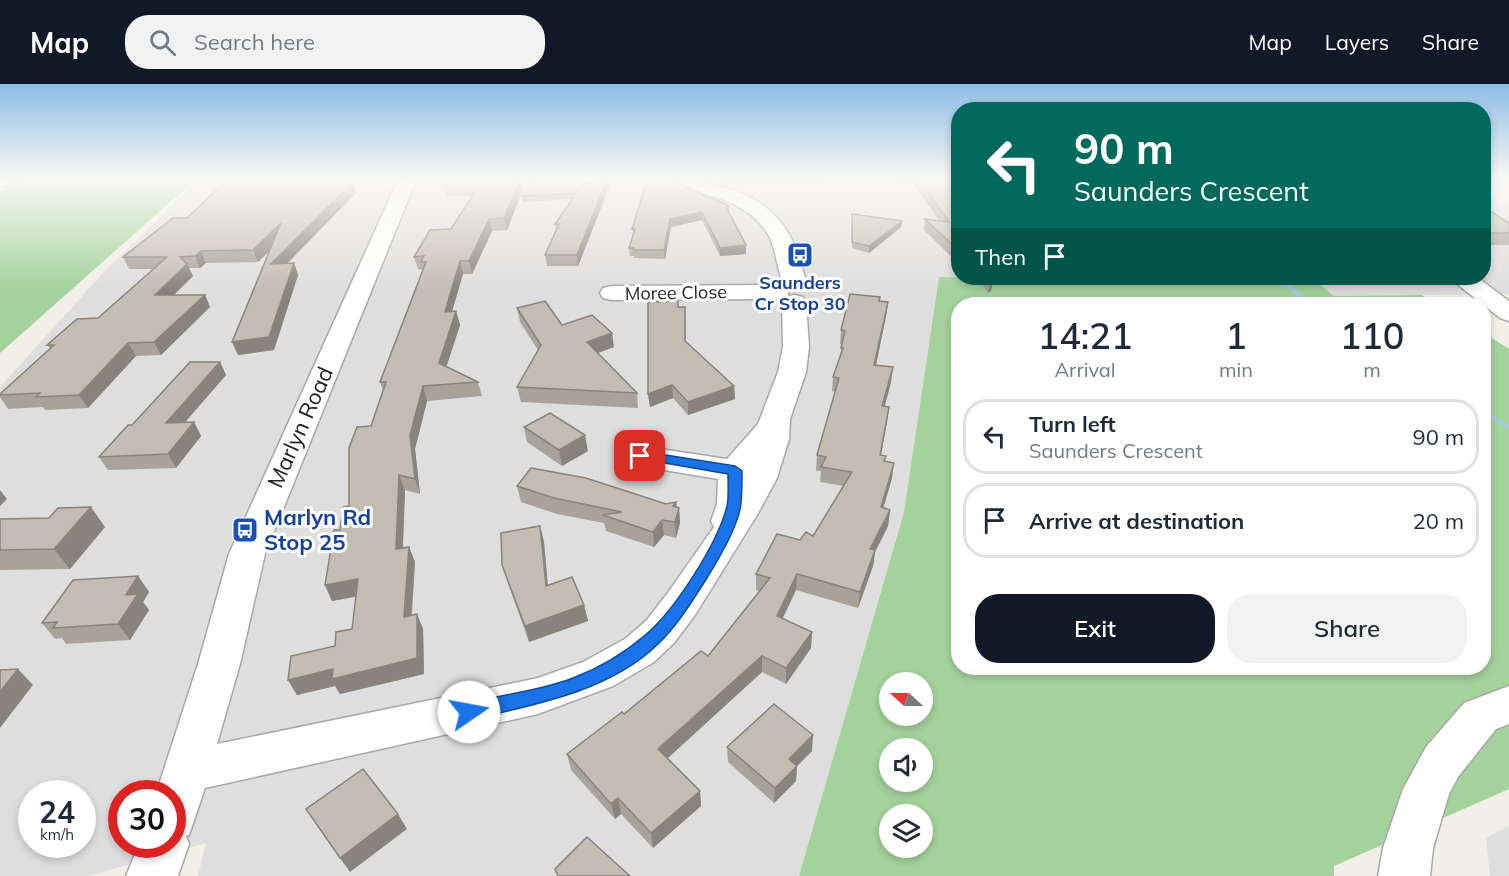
<!DOCTYPE html>
<style>
:root{--surface:#fff;--page:#f2f2f3;--text:#1f2937;--muted:#747a83;--line:#e0e1e3;--accent:#111827}
body{margin:0;font-family:Mulish,sans-serif;background:var(--page);color:var(--text);height:100vh;display:flex;flex-direction:column;font-size:22px;white-space:nowrap}
*{box-sizing:border-box;margin:0}
p{font-size:20px;color:var(--muted)}
.icon{flex:none;width:33px;height:33px;fill:none;stroke:currentColor;stroke-width:2;stroke-linecap:round;stroke-linejoin:round}
.map{position:relative;flex:1;overflow:hidden}
.sheet{position:absolute;left:951px;top:213px;width:540px;height:378px;display:flex;flex-direction:column;background:var(--surface);border-radius:24px;box-shadow:0 3px 9px #0003}
.sheet>*{flex:none}
.guide{position:absolute;left:951px;top:18px;width:540px;height:183px;border-radius:24px;box-shadow:0 3px 9px #0003;background:#00695c;color:#fff;overflow:hidden}
.needle{width:39px;rotate:291deg}
.buttons{position:absolute;left:879px;top:588px;display:grid;gap:12px}
.buttons a{display:grid;place-items:center;width:54px;height:54px;border-radius:50%;background:var(--surface);box-shadow:0 3px 9px #0003;font-size:30px}
.speed{position:absolute;left:18px;top:696px;display:flex;gap:12px;font-size:30px;font-weight:700;text-align:center}
.speed>*{display:grid;place-content:center;width:78px;height:78px;border-radius:50%;background:var(--surface);box-shadow:0 3px 9px #0003;line-height:1}
.speed small{font-size:15px;font-weight:400}
.speed .limit{border:9px solid #d22;background:#fff;color:#111}
.pin{position:absolute;display:grid;place-items:center;width:51px;height:51px;color:#fff;margin:-26px;border-radius:12px;box-shadow:0 3px 9px #0006}
.me{position:absolute;width:66px;margin:-33px;rotate:78deg;stroke-linejoin:round;filter:drop-shadow(0 0 4px #0008)}
.turn{display:flex;align-items:center;gap:21px;height:126px;padding:0 24px;font-size:27px}
.turn .icon{width:78px;height:78px;stroke-width:2.5}
.turn b{display:block;font-size:42px;line-height:51px}
.then{display:flex;align-items:center;height:57px;padding:0 24px;background:#0003;gap:12px;font-size:22px}
.eta{display:flex;justify-content:space-evenly;align-items:center;height:102px;text-align:center}
.eta b{font-size:36px;font-weight:600;line-height:42px}
.primary-button{display:flex;gap:12px;margin-top:auto;padding:12px 24px}
.primary-button a{flex:1;height:69px;border-radius:24px;background:var(--accent);color:#fff;font-size:24px;font-weight:600;line-height:69px;text-align:center}
.primary-button a+a{background:var(--page);color:var(--text)}
ul{padding:0;list-style:none}
li{display:flex;align-items:center;gap:18px;height:75px;margin:0 12px 9px;padding:0 12px;border:3px solid var(--line);border-radius:24px}
li div{flex:1}
li b{display:block;font-size:22px}
li em{font-style:normal}
header{display:flex;align-items:center;gap:36px;box-sizing:border-box;height:84px;padding:0 30px;background:var(--accent);color:#fff}
header strong{font-size:28px}
nav{display:flex;gap:33px;margin-inline-start:auto;font-size:21px}
.search{width:420px;height:54px;background:var(--page);display:flex;align-items:center;gap:15px;box-sizing:border-box;padding:0 21px;border-radius:24px;color:var(--muted);font-size:22px}
.map>svg:first-child{display:block}
.residential{fill:#dfdede;fill-rule:evenodd}
.forest{fill:#a3d29b;fill-rule:evenodd}
.lines{fill:none;stroke-linecap:round;stroke-linejoin:round}
.stream{fill:#a6cbe0;fill-rule:evenodd}
.minor-casing{stroke:#a8a8a8;stroke-width:3}
.minor{fill:#fff;fill-rule:evenodd}
.wall{fill:#a7a29a}
.shaded-wall{fill:#88847d}
.building{fill:#c2bcb3;stroke:#88847d;stroke-width:1.5}
.route{fill:#1a73e8;stroke:#114b97;stroke-width:1.5}
.labels{text-anchor:middle;stroke-width:6;stroke-linejoin:round;paint-order:stroke}
.far-transit-label{font-size:18px;font-weight:bold;fill:#164399;stroke:#fff}
.far-street-label{font-size:18px;fill:#212121;stroke:#fff}
.street-label{font-size:22px;fill:#212121;stroke:#fff}
.transit-label{font-size:22px;font-weight:bold;fill:#164399;stroke:#fff;text-anchor:start}
</style>
<header>
<strong>Map</strong>
<div class="search"><svg class="icon" aria-label="search" viewBox="0 0 24 24"><circle cx="10" cy="10" r="6"/><path d="M15 15l6 6"/></svg>Search here</div>
<nav><a>Map</a><a>Layers</a><a>Share</a></nav>
</header>
<div class="map">
<svg width="1509" height="792" viewBox="0 0 1509 792">
<rect width="100%" height="100%" fill="#f1efe7"/>
<!-- residential -->
<g class="residential">
<path d="M198,96H958V192L939,193L904,428L799,792H198L206,759L88,792H0V303L104,188ZM32,710H82V760H32ZM122,710H172V760H122Z"/>
<polygon points="1484,107 1509,120 1509,212 1505,210 1334,212 1312,194 1484,194"/>
<polygon points="1509,742 1509,792 1490,792 1486,754"/>
</g>
<!-- forest -->
<g class="forest">
<polygon points="18,96 195,96 0,269 0,109"/>
<path d="M939,193L1312,194L1334,212L1422,211L1437,220H958V584H1484V249L1509,265V705L1334,782V792H799L904,428ZM890,598H922V632H890ZM890,664H922V698H890ZM890,730H922V764H890Z"/>
</g>
<g class="lines">
<!-- stream -->
<g class="stream">
<path d="M1269,194C1285,192 1301,209 1311,220H1305L1287,204Z"/>
<polygon points="1484,326 1509,341 1509,346 1484,331"/>
</g>
<!-- minor casing -->
<g class="minor-casing">
<g id="minor">
<polygon points="0,96 11,96 9,100 0,103"/>
<path d="M398,96H416L265,470L240,580L217,660L538,594L583,578L625,555L646,537L667,510L714,443L711,437L717,420L718,395L640,382L629,379L624,372L629,365L640,362L727,375L758,340L778,288L783,263L782,218L785,213L777,215L612,216L603,214L600,209L603,204L612,202L777,201L785,203C777,188 777,170 770,154C750,114 701,110 662,100L660,96C711,96 767,105 792,156C799,169 802,185 807,200L803,205L795,207L787,205L789,208L786,213L794,211L803,213L806,218L809,263L806,288L790,335L789,355L777,394L757,431L695,531L674,559L654,578L613,602L538,630L205,704L189,751L186,752L189,760L178,792H126L139,760H172V710H156L198,580L229,470Z"/>
<polygon points="1453,194 1478,194 1509,217 1509,237 1500,234 1456,199"/>
<polygon points="1509,602 1509,640 1496,645 1458,693 1449,710 1433,764 1430,792 1378,792 1383,764 1403,705 1426,663 1464,619"/>
</g>
</g>
<!-- minor -->
<use href="#minor" class="minor"/>
</g>
<!-- wall -->
<g class="wall">
<polygon points="449,96 523,106 507,146 492,147 472,190 463,190 452,227 456,227 460,241 446,283 478,298 482,312 427,317 415,365 420,410 405,406 403,464 409,463 415,478 412,531 417,530 423,545 424,590 340,610 335,602 297,611 288,596 335,562 352,545 356,512 332,517 325,501 340,446 349,422 371,342 383,307 380,298 423,186 418,185 414,173 451,145 472,112 446,112 444,102"/>
<polygon points="589,96 588,99 610,101 578,182 547,182 545,171 556,146 555,140 572,115 523,118 522,112"/>
<polygon points="720,96 829,96 828,100 720,100"/>
<polygon points="890,96 945,96 958,114 958,179 924,146 925,135 939,137 914,100 891,100"/>
<polygon points="353,98 356,109 287,179 294,179 298,191 274,266 238,271 270,166 258,178 206,179 200,184 189,184 193,192 173,211 205,211 210,223 161,271 136,272 88,324 45,326 43,323 8,325 0,313 0,310 50,264 47,261 98,234 153,185 129,185 123,173 187,134"/>
<polygon points="729,122 729,128 746,161 746,170 720,172 702,136 671,143 665,175 634,174 634,172 630,172 629,164 633,152 632,145"/>
<polygon points="1484,123 1509,139 1509,161 1484,161"/>
<polygon points="852,130 902,137 901,143 869,169 852,164"/>
<polygon points="978,194 993,194 991,207 988,209"/>
<polygon points="880,217 888,218 886,232 876,281 891,298 884,323 889,323 881,371 885,377 892,394 883,424 890,426 888,442 875,468 873,482 858,524 796,506 783,534 812,548 811,564 786,600 762,588 668,674 700,707 701,722 653,764 621,730 615,735 571,686 567,670 708,572 760,507 756,506 756,490 800,456 813,452 844,402 820,398 821,387 816,387 817,371 835,308 832,307 833,293 840,272 842,261 840,260 841,246"/>
<polygon points="678,223 686,235 686,258 734,302 735,315 688,331 673,314 650,323 648,310"/>
<polygon points="517,224 562,241 614,263 598,269 637,309 638,324 521,318 517,303 538,266 520,238"/>
<polygon points="220,278 226,291 185,338 194,338 201,352 176,384 108,386 99,373 132,341"/>
<polygon points="524,343 588,367 562,382 527,358"/>
<polygon points="517,402 666,420 676,418 677,423 679,424 680,439 676,454 664,451 654,463 606,447 604,439 557,430 521,418"/>
<polygon points="0,435 105,443 70,485 0,486"/>
<polygon points="540,442 544,458 548,501 584,521 588,537 529,558 507,497 502,481"/>
<polygon points="138,492 149,508 143,518 149,526 130,556 66,560 62,554 55,555 42,539"/>
<polygon points="727,663 812,667 797,682 796,697 774,719 728,678"/>
</g>
<!-- shaded-wall -->
<g class="shaded-wall">
<polygon points="520,96 523,106 507,146 504,134"/>
<polygon points="607,96 609,96 610,101 578,182 577,171"/>
<polygon points="353,98 356,109 275,192 271,180"/>
<polygon points="702,128 702,136 671,143 665,175 664,166 670,135"/>
<polygon points="489,135 492,147 472,190 469,177"/>
<polygon points="902,137 901,143 869,169 869,162"/>
<polygon points="281,139 286,151 258,178 253,166"/>
<polygon points="746,161 746,170 720,172 720,164"/>
<polygon points="201,167 206,179 200,184 195,172"/>
<polygon points="460,177 463,190 448,241 445,228"/>
<polygon points="294,179 298,191 274,266 238,271 232,258"/>
<polygon points="187,180 193,192 161,224 155,211"/>
<polygon points="993,196 991,207 988,209 991,197"/>
<polygon points="205,211 210,223 161,271 154,258"/>
<polygon points="888,218 886,232 873,295 874,281"/>
<polygon points="456,227 460,241 443,293 439,279"/>
<polygon points="612,249 614,263 589,272 587,258"/>
<polygon points="128,259 136,272 88,324 79,311"/>
<polygon points="220,278 226,291 173,352 166,339"/>
<polygon points="893,283 891,298 881,337 882,322"/>
<polygon points="672,301 673,314 650,323 648,310"/>
<polygon points="423,302 427,317 415,365 420,410 415,395 410,351"/>
<polygon points="734,302 735,315 688,331 688,318"/>
<polygon points="889,323 887,338 878,387 880,371"/>
<polygon points="194,338 201,352 176,384 168,370"/>
<polygon points="585,351 588,367 562,382 559,366"/>
<polygon points="894,379 892,394 879,439 881,423"/>
<polygon points="399,391 405,406 402,481 396,465"/>
<polygon points="0,406 7,415 0,422"/>
<polygon points="676,418 677,430 679,424 680,439 676,454 673,422"/>
<polygon points="91,423 105,443 70,485 54,465"/>
<polygon points="890,426 888,442 875,468 873,482 858,524 860,508 870,465"/>
<polygon points="662,436 664,451 654,463 653,448"/>
<polygon points="540,442 544,458 549,518 546,502"/>
<polygon points="409,463 415,478 410,548 404,533"/>
<polygon points="797,490 796,506 776,548 777,532"/>
<polygon points="138,492 149,508 143,518 149,526 130,556 118,540 126,511"/>
<polygon points="358,495 365,511 332,517 325,501"/>
<polygon points="584,521 588,537 529,558 525,542"/>
<polygon points="417,530 423,545 424,590 340,610 335,602 297,611 288,596"/>
<polygon points="812,548 811,564 786,600 786,584"/>
<polygon points="762,572 762,588 660,681 658,665"/>
<polygon points="18,585 33,601 0,644 0,608"/>
<polygon points="813,651 812,667 797,682 796,697 774,719 775,704 789,675"/>
<polygon points="700,707 701,722 653,764 651,749"/>
<polygon points="618,714 621,730 615,735 611,720"/>
<polygon points="398,730 407,745 350,788 340,774"/>
</g>
<!-- building -->
<g class="building">
<polygon points="227,96 340,96 353,98 271,180 294,179 269,253 232,258 281,139 253,166 201,167 195,172 180,173 187,180 155,211 205,211 154,258 128,259 79,311 36,313 40,309 0,311 0,310 54,261 47,261 77,235 98,234 167,173 123,173 173,134 187,134"/>
<polygon points="449,96 482,96 479,102 444,102"/>
<polygon points="483,96 520,96 504,134 489,135 469,177 460,177 445,228 456,227 439,279 478,298 423,302 410,351 415,395 399,391 396,465 409,463 404,533 417,530 417,574 332,595 333,585 288,596 291,572 335,562 336,548 352,545 358,495 325,501 334,446 340,446 343,423 349,422 349,364 357,343 371,342 386,298 380,298 426,178 421,178 424,172 414,173 430,146 451,145"/>
<polygon points="534,96 586,96 584,101 581,102 577,109 522,112"/>
<polygon points="597,96 607,96 577,171 545,171 559,140 555,140 581,102"/>
<polygon points="647,96 666,96 678,99 729,122 726,123 746,161 720,164 702,128 670,135 664,166 634,166 634,164 629,164 635,145 632,145"/>
<polygon points="920,96 945,96 958,114 958,166 925,135 949,138"/>
<polygon points="1484,123 1509,139 1509,149 1484,149"/>
<polygon points="852,130 902,137 869,162 852,158"/>
<polygon points="850,210 880,213 879,217 888,218 874,281 893,283 882,322 889,323 880,371 886,372 884,377 894,379 881,423 890,426 870,465 875,466 860,508 797,490 777,532 812,548 786,584 762,572 658,665 700,707 651,749 618,714 611,720 567,670 622,628 624,630 701,567 708,572 770,494 756,490 777,450 800,456 806,448 813,452 852,388 821,383 826,373 817,371 839,294 833,293 843,264 841,264 845,247 841,246"/>
<polygon points="545,217 562,241 592,231 612,249 587,258 637,309 517,303 541,261 517,224"/>
<polygon points="678,217 678,223 685,223 685,257 734,302 688,318 672,301 648,310 648,218"/>
<polygon points="190,278 220,278 166,339 194,338 168,370 99,373 128,341 132,341"/>
<polygon points="550,329 585,351 559,366 524,343"/>
<polygon points="531,384 586,394 666,420 676,418 673,422 679,424 675,438 662,436 653,448 603,431 622,428 554,414 517,402"/>
<polygon points="91,423 54,465 0,466 0,435 49,434 58,424"/>
<polygon points="540,442 546,502 572,493 584,521 525,542 502,481 501,449"/>
<polygon points="138,492 126,511 138,510 118,540 53,544 57,538 42,539 73,496"/>
<polygon points="18,585 0,608 0,586"/>
<polygon points="774,620 813,651 789,675 797,682 775,704 727,663"/>
<polygon points="363,685 398,730 340,774 306,725"/>
<polygon points="587,753 630,792 558,792 555,785"/>
</g>
<!-- sky -->
<linearGradient id="sky" x2="0" y2="1"><stop stop-color="#8dbde5"/><stop offset="0.46" stop-color="#f9f8f4"/><stop offset="1" stop-color="#f9f8f4" stop-opacity="0"/></linearGradient>
<rect width="1509" height="207" fill="url(#sky)"/>
<!-- route -->
<path class="route" d="M640,367L735,382L742,387C742,397 742,408 741,419C739,441 717,478 705,497C691,519 677,542 658,560C609,608 533,621 469,636L462,633L460,628L462,622C498,610 538,608 573,594C599,584 623,570 644,552C674,528 718,459 727,422C729,412 728,400 728,390L636,374L634,372L636,369Z"/>
<!-- icons -->
<defs>
<g id="bus-square" transform="scale(1.35)"><rect x="-9" y="-9" width="18" height="18" rx="4" fill="#1a4fb4" stroke="#fff"/><path d="M-5-6H5V4H4V6H2V4H-2V6H-4V4H-5ZM-3.5-4V0h7V-4ZM-3.5 1.2v1.5H-2V1.2ZM2 1.2v1.5H3.5V1.2Z" fill="#fff"/></g>
</defs>
<g fill-rule="evenodd">
<use href="#bus-square" x="800" y="171"/>
<use href="#bus-square" x="245" y="446"/>
</g>
<g class="labels">
<!-- far-transit labels -->
<g class="far-transit-label">
<text x="800" y="205">Saunders<tspan x="800" dy="21">Cr Stop 30</tspan></text>
</g>
<!-- far-street labels -->
<g class="far-street-label">
<text transform="translate(676 209) rotate(-1)" y="6">Moree Close</text>
</g>
<!-- street labels -->
<g class="street-label">
<text transform="translate(300 343) rotate(-66)" y="8">Marlyn Road</text>
</g>
<!-- transit labels -->
<g class="transit-label">
<text x="264" y="441">Marlyn Rd<tspan x="264" dy="25">Stop 25</tspan></text>
</g>
</g>
</svg>
<div class="buttons">
<a><svg class="needle" viewBox="-14 -14 28 28"><path d="M0-13l5 13h-10z" fill="#e53935"/><path d="M0 13l5-13h-10z" fill="#747a83"/></svg></a>
<a><svg class="icon" aria-label="sound" viewBox="0 0 24 24"><path d="M4 9h4l5-4v14l-5-4H4zM17 9q2 3 0 6"/></svg></a>
<a><svg class="icon" aria-label="layers" viewBox="0 0 24 24"><path d="M12 4l9 5-9 5-9-5zM3 14l9 5 9-5"/></svg></a>
</div>
<div class="speed"><div>24<small>km/h</small></div><div class="limit">30</div></div>
<div class="pin" style="left:640px;top:372px;background:#d93025"><svg class="icon" aria-label="arrive" viewBox="0 0 24 24"><path d="M6 21V4h12l-3 4 3 4H6"/></svg></div>
<svg class="me" style="left:469px;top:628px" viewBox="-20 -20 40 40"><circle r="19" fill="#fff"/><path d="M0-13L10 11 0 6-10 11z" fill="#1a73e8"/></svg>
<div class="guide">
<div class="turn"><svg class="icon" aria-label="left" viewBox="0 0 24 24"><path d="M17 20v-9H6M10 6l-5 5 5 5"/></svg><div><b>90 m</b>Saunders Crescent</div></div>
<div class="then">Then<svg class="icon" aria-label="arrive" viewBox="0 0 24 24"><path d="M6 21V4h12l-3 4 3 4H6"/></svg></div>
</div>
<section class="sheet">
<div class="eta">
<div><b>14:21</b><p>Arrival</p></div>
<div><b>1</b><p>min</p></div>
<div><b>110</b><p>m</p></div>
</div>
<ul>
<li><svg class="icon" aria-label="left" viewBox="0 0 24 24"><path d="M17 20v-9H6M10 6l-5 5 5 5"/></svg><div><b>Turn left</b><p>Saunders Crescent</p></div><em>90 m</em></li>
<li><svg class="icon" aria-label="arrive" viewBox="0 0 24 24"><path d="M6 21V4h12l-3 4 3 4H6"/></svg><div><b>Arrive at destination</b></div><em>20 m</em></li>
</ul>
<div class="primary-button"><a>Exit</a><a>Share</a></div>
</section>
</div>
